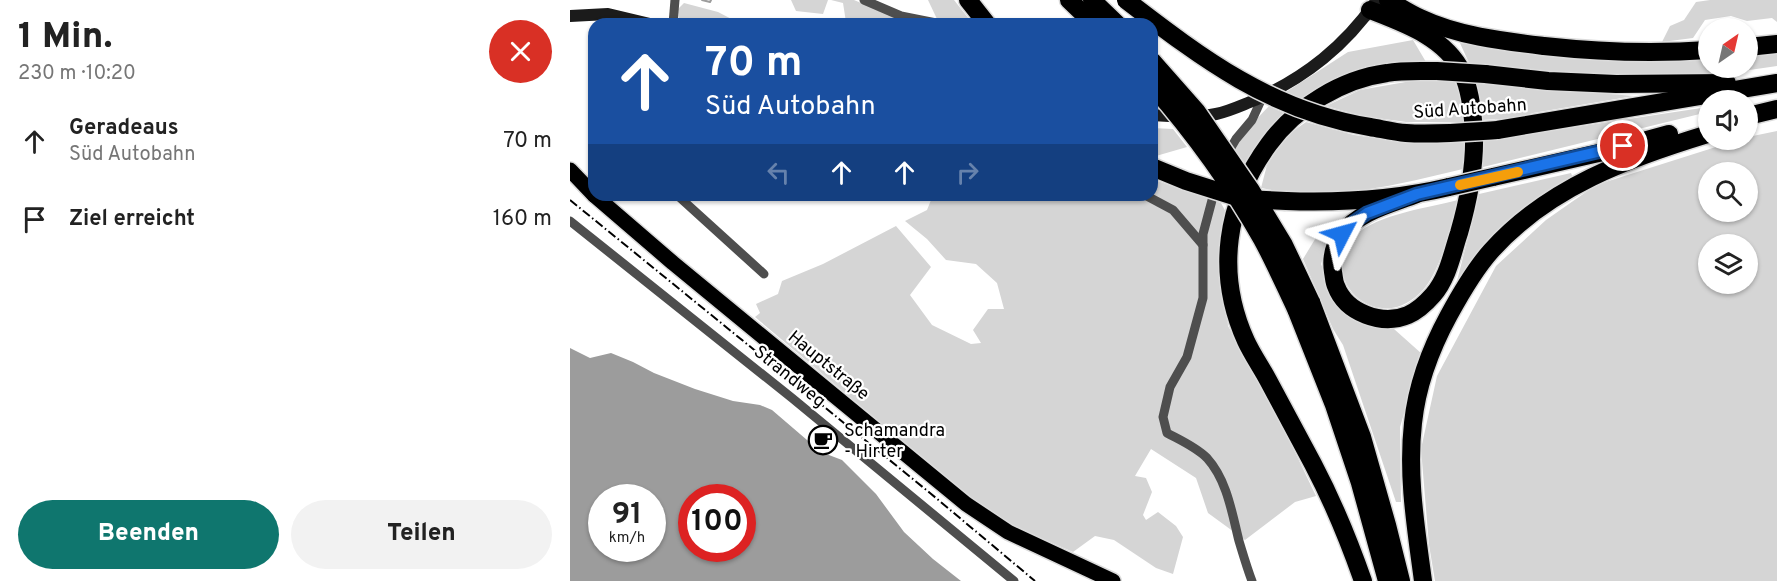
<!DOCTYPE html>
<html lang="de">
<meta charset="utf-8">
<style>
:root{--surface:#fff;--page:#f2f2f2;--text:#222;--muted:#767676;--accent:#0f766e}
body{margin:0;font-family:Overpass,sans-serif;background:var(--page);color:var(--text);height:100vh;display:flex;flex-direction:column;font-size:22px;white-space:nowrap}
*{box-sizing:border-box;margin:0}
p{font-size:20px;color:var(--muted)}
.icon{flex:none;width:33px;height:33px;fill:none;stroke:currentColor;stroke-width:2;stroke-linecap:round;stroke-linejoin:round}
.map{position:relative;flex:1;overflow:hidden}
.sheet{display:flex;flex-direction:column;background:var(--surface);width:570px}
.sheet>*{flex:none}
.hud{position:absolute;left:18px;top:18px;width:570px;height:183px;border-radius:18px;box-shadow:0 2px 4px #0004;background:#1a4fa0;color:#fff;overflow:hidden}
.needle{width:39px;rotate:34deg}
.tools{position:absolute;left:1128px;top:18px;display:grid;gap:12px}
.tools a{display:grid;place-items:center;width:60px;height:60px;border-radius:50%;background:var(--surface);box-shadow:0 2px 4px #0004;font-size:30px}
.speed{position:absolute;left:18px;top:484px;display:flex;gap:12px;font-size:30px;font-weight:700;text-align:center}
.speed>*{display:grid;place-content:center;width:78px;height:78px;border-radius:50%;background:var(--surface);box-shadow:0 2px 4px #0004;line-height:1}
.speed small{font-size:15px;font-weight:400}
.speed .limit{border:9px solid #d22;background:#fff;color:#111}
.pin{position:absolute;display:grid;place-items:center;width:51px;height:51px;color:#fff;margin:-26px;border:3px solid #fff;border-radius:50%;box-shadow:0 2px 6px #0007}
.me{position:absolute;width:66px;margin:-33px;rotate:51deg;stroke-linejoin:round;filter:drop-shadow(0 0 4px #0008)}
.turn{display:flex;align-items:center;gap:21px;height:126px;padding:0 18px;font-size:27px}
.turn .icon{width:78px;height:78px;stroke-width:2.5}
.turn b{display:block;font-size:42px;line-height:51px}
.lanes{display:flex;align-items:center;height:57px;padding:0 18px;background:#0003;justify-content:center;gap:30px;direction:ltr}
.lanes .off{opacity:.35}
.round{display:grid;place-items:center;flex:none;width:63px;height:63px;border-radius:32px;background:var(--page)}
.overview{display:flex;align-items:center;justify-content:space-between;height:102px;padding:0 18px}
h1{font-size:36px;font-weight:800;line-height:45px}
.button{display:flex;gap:12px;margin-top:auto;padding:12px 18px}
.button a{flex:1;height:69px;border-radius:36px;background:var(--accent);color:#fff;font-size:24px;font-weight:800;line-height:69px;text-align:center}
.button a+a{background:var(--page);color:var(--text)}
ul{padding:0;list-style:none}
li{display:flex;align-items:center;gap:18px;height:78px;padding:0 18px}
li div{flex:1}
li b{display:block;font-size:22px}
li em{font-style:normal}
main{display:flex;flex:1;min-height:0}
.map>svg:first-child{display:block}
.green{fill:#d5d5d5;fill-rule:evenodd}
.water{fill:#9c9c9c;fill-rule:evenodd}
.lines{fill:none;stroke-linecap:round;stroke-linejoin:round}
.stream{stroke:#9c9c9c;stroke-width:2}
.primary-casing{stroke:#dbdbdb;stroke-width:18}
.highway-casing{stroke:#dbdbdb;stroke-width:21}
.street{stroke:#4e4e4e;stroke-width:9}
.secondary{stroke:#1b1b1b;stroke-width:12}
.primary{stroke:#000;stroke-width:15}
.highway{stroke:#000;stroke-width:18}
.rail{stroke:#000;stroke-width:2;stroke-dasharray:9 3 1.5 3;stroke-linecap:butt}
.highway-bridge-casing{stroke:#dbdbdb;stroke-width:21;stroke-linecap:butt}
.highway-bridge{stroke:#000;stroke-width:18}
.route-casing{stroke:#114b97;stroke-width:15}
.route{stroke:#1a73e8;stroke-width:10}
.slow{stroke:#f59e0b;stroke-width:10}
.labels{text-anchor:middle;stroke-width:4.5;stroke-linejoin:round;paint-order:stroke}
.street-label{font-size:18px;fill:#000;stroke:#fff}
.poi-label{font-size:18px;fill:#000;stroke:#fff;text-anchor:start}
</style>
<main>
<section class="sheet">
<div class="overview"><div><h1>1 Min.</h1><p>230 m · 10:20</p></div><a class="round" style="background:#d93025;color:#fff"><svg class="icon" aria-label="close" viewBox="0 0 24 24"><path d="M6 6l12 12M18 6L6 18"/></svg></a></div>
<ul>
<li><svg class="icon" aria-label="ahead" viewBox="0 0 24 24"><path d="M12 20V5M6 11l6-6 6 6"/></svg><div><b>Geradeaus</b><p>Süd Autobahn</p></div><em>70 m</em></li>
<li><svg class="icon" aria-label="arrive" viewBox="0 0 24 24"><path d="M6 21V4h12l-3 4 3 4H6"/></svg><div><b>Ziel erreicht</b></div><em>160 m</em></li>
</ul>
<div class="button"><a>Beenden</a><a>Teilen</a></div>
</section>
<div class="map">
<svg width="1207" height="581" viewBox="0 0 1207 581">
<rect width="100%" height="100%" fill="#fff"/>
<!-- green -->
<g class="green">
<polygon points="221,0 258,0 253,14 226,11"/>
<polygon points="261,0 284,0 331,20 355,24 280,24 276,22 273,3"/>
<polygon points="358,0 384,0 403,24 367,19"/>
<polygon points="1140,0 1207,0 1207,22 1202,18 1177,21 1161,16 1135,20 1123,38 1092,42 1100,26 1114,20 1126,2"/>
<polygon points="114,3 148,12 171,24 109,24 108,9"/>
<polygon points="843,40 856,62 798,69 735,100 716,92 778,52"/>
<polygon points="890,43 996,57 1138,60 1138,68 1178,68 1178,57 1207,53 1207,66 1152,74 1086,78 980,74 899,63"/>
<polygon points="864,77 884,81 895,98 897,122 836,122 792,116 756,106 790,90"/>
<polygon points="904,83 1064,96 963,113 949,118 911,120"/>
<polygon points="699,106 718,115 677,166 663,148 681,125"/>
<polygon points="1138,107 1138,112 913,167 913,141"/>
<path d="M736,122L784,135L834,142L895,143L893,169C839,182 784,196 728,194C715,193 703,190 691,188L697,165L716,136Z"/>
<polygon points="582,128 603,129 617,147 586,156 582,154"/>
<path d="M1207,131V581H865L859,545L851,449L867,376L926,266L976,220L1026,185L1168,140H1178V137ZM1138,172H1178V212H1138ZM1138,244H1178V284H1138Z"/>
<polygon points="1001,173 1003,178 916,246 887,281 909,194"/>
<polygon points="582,179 651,203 658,216 652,241 658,326 693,385 746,496 725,502 675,540 638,513 626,478 581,449 565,476 576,478 582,492 573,515 576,520 588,512 606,526 613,537 603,574 586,568 544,540 525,536 503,552 447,528 397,496 185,317 190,313 186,304 208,294 212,281 253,264 326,226 361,267 340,295 362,325 401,344 411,343 403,330 418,309 434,309 427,283 406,264 376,260 357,239 335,221 357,210 363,195 582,195"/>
<path d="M888,200C880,227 874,258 859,282C852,293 840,303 827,307C796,315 764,286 774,254C776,248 779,240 785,235C809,214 857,208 888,200Z"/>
<polygon points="753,226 762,230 751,264 769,306 794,324 824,329 852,354 830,427 831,502 826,502 773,345 763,329 733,259"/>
</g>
<!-- water -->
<path class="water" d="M0,348L20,358L41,353L63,362L84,373L125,389L163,401L190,405L202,410L251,452L272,460L306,494L334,532L363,559L391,581H0ZM32,498H82V549H32ZM122,498H172V549H122Z"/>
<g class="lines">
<!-- stream -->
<polyline class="stream" points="132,0 140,2 141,0"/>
<!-- primary casing -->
<g class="primary-casing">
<g id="primary">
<polyline points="0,170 24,195"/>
<polyline points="24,195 103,263 396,504 438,532 543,581"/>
</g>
</g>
<!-- highway casing -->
<g class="highway-casing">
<g id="highway">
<polyline points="398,0 417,24"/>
<polyline points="499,0 524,24"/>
<polyline points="522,0 547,24"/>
<path d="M818,0C828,6 839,13 850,18C888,36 932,41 974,46C1029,52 1084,54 1138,50"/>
<path d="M800,10C833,23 875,37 892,72C901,91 903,114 904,134C905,167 898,202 889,233C882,254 878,278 863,295C856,303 847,311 838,315C812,326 776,313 766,286C764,282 764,277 763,272C761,259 764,245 772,234C789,211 822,204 847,194"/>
<polyline points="1178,47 1207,44"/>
<polyline points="915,74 978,81 1046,84 1157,83"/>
<polyline points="1178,116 1207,109"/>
<polyline points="927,130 1207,83"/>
<polyline points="923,177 1033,152 1099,134"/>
<path d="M716,201C772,203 824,200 879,187"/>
<polyline points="741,302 792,437 817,525 831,581"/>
<polyline points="726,309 764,405 790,483 817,581"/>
<path d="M793,581C779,541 763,502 743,464C728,436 713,408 698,380C691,367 682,354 676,341C645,273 656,202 699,144C726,107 772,79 817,73C833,70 850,71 867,71"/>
<path d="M853,581C846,528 837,476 843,423C847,385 861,348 879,315C891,293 904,270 921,251C978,187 1059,158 1138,134"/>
</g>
</g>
<!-- street -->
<g class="street">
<polyline points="294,0 331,16 371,24"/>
<polyline points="103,24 105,0"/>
<polyline points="656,156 666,139 682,120 693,96"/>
<path d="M645,189L633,234V298L617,357L600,387L593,417L597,433C610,440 626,447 637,458C657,480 662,513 669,541C673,554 677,568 682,581"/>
<polyline points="107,195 194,274"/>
<polyline points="575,195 603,210 633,245"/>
<polyline points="0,221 222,398 444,581"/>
</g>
<!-- secondary -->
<g class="secondary">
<polyline points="0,16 38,14 80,24"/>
<path d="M582,115C603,116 626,118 646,114C660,111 672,105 685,100C736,77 775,46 807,0"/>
</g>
<!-- primary -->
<use href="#primary" class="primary"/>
<!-- highway -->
<use href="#highway" class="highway"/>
<!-- rail -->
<polyline class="rail" points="0,200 360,493 465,581"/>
<!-- highway-bridge casing -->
<g class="highway-bridge-casing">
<g id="highway-bridge">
<path d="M556,0C633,59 701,111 800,127C812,129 824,132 836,133C866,135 897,132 927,130"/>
<polyline points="582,61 627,112 680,189 714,245 741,302"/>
<polyline points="867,71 915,74"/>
<path d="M582,85C623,132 661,184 692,239C704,261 715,286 726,309"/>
<polyline points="582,167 616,181 673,199 716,201"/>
<polyline points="879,187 923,177"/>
</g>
</g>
<!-- highway-bridge -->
<use href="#highway-bridge" class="highway-bridge"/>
</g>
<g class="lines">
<!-- route casing -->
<g class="route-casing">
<polyline id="route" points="772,234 784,222 797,213 847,194 1053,146"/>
</g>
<!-- route -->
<use href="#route" class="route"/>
<!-- slow -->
<polyline class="slow" points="890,185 948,172"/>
</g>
<!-- icons -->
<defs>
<g id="cafe-ring" transform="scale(1.5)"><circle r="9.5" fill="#fff" stroke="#000" stroke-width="1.5"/><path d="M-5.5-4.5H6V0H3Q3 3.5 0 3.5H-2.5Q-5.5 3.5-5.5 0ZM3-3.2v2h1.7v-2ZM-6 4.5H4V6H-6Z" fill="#000"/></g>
</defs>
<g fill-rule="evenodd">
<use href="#cafe-ring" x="253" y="440"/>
</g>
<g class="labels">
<!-- street labels -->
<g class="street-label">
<text transform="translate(900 108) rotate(-4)" y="6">Süd Autobahn</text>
<text transform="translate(259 365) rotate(39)" y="6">Hauptstraße</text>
<text transform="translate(220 376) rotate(39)" y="6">Strandweg</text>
</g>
<!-- poi labels -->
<g class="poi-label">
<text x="274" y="436">Schamandra<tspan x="274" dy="21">- Hirter</tspan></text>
</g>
</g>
</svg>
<div class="tools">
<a><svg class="needle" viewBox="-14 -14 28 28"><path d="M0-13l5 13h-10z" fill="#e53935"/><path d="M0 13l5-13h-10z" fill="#767676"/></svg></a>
<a><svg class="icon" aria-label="sound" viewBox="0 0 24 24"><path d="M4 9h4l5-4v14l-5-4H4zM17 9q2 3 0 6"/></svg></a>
<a><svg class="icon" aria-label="search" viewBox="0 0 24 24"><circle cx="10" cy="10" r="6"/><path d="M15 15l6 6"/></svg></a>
<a><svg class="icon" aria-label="layers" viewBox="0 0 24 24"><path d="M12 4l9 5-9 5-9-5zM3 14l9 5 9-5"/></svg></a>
</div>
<div class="speed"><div>91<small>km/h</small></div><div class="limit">100</div></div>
<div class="pin" style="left:1053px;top:146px;background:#d93025"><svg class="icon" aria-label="arrive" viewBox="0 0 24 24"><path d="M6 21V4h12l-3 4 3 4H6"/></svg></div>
<svg class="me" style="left:772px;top:234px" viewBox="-20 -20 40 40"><path d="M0-17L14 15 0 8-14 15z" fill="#1a73e8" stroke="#fff" stroke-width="4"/></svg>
<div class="hud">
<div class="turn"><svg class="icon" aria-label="ahead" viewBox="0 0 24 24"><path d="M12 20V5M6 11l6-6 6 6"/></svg><div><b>70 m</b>Süd Autobahn</div></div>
<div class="lanes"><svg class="icon off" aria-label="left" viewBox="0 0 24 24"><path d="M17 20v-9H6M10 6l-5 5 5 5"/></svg><svg class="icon" aria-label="ahead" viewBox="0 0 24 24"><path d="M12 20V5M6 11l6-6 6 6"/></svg><svg class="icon" aria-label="ahead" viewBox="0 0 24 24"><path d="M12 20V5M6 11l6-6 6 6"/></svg><svg class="icon off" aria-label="right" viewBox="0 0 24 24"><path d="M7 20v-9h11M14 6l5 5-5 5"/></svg></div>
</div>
</div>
</main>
